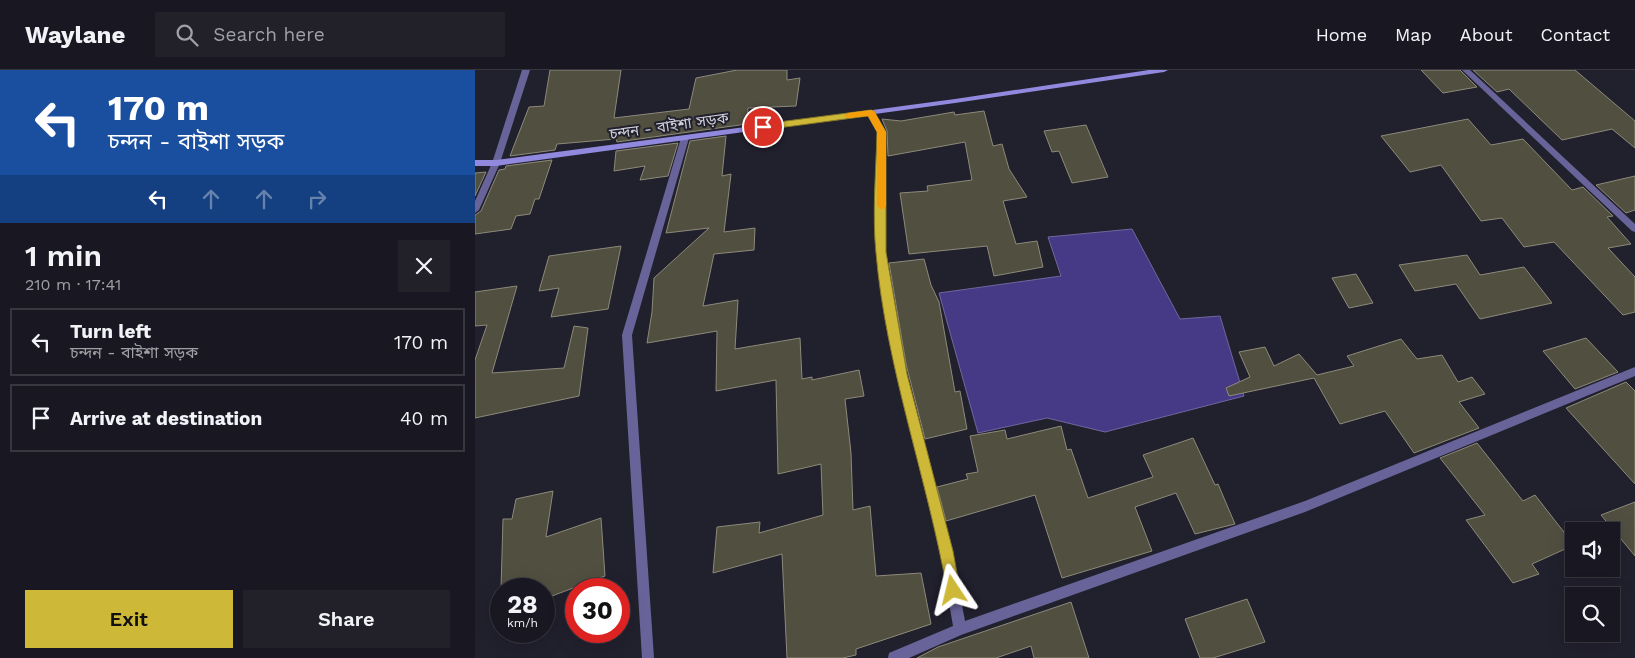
<!DOCTYPE html>
<meta charset="utf-8">
<style>
:root{--surface:#191822;--page:#22212a;--text:#f1f3f6;--muted:#9fa0a5;--line:#373740;--accent:#ceb837}
body{margin:0;font-family:"Work Sans","Noto Sans Bengali",sans-serif;background:var(--page);color:var(--text);height:100vh;display:flex;flex-direction:column;font-size:19px;white-space:nowrap}
*{box-sizing:border-box;margin:0}
p{font-size:16px;color:var(--muted)}
.icon{flex:none;width:28px;height:28px;fill:none;stroke:currentColor;stroke-width:2;stroke-linecap:round;stroke-linejoin:round}
.map{position:relative;flex:1;overflow:hidden}
.sheet{display:flex;flex-direction:column;background:var(--surface);width:475px}
.sheet>*{flex:none}
.top-card{background:#1a4fa0;color:#fff;overflow:hidden}
.buttons{position:absolute;left:1090px;top:452px;display:grid;gap:10px}
.buttons a{display:grid;place-items:center;width:55px;height:55px;border-radius:0px;background:var(--surface);box-shadow:0 5px 20px #0002,0 0 0 1px var(--line);font-size:25px}
.speed{position:absolute;left:15px;top:508px;display:flex;gap:10px;font-size:25px;font-weight:700;text-align:center}
.speed>*{display:grid;place-content:center;width:65px;height:65px;border-radius:50%;background:var(--surface);box-shadow:0 5px 20px #0002,0 0 0 1px var(--line);line-height:1}
.speed small{font-size:12px;font-weight:400}
.speed .limit{border:8px solid #d22;background:#fff;color:#111}
.pin{position:absolute;display:grid;place-items:center;width:42px;height:42px;color:#fff;margin:-21px;border:2px solid #fff;border-radius:50%;box-shadow:0 1px 5px #0007}
.me{position:absolute;width:55px;margin:-28px;rotate:350deg;stroke-linejoin:round;filter:drop-shadow(0 0 4px #0008)}
.turn{display:flex;align-items:center;gap:18px;height:105px;padding:0 25px;font-size:22px}
.turn .icon{width:65px;height:65px;stroke-width:2.5}
.turn b{display:block;font-size:35px;line-height:42px}
.lanes{display:flex;align-items:center;height:48px;padding:0 25px;background:#0003;justify-content:center;gap:25px;direction:ltr}
.lanes .off{opacity:.35}
.round{display:grid;place-items:center;flex:none;width:52px;height:52px;border-radius:0px;background:var(--page)}
.head{display:flex;align-items:center;justify-content:space-between;height:85px;padding:0 25px}
h1{font-size:30px;font-weight:600;line-height:38px}
.button{display:flex;gap:10px;margin-top:auto;padding:10px 25px}
.button a{flex:1;height:58px;border-radius:0px;background:var(--accent);color:#111;font-size:20px;font-weight:600;line-height:58px;text-align:center}
.button a+a{background:var(--page);color:var(--text)}
ul{padding:0;list-style:none}
li{display:flex;align-items:center;gap:15px;height:68px;margin:0 10px 8px;padding:0 15px;border:2px solid var(--line);border-radius:0px}
li div{flex:1}
li b{display:block;font-size:19px}
li em{font-style:normal}
header{display:flex;align-items:center;gap:30px;box-sizing:border-box;height:70px;padding:0 25px;background:var(--surface);border-bottom:1px solid var(--line)}
header strong{font-size:24px}
nav{display:flex;gap:28px;margin-inline-start:auto;font-size:18px}
.search{width:350px;height:45px;background:var(--page);display:flex;align-items:center;gap:12px;box-sizing:border-box;padding:0 18px;border-radius:0px;color:var(--muted);font-size:19px}
main{display:flex;flex:1;min-height:0}
.map>svg:first-child{display:block}
.water{fill:#463986;stroke:#70679f}
.building{fill:#514f40;stroke:#8d8a7a}
.lines{fill:none;stroke-linecap:round;stroke-linejoin:round}
.minor{fill:#686499;fill-rule:evenodd}
.secondary{fill:#9189de;fill-rule:evenodd}
.route{fill:#ceb837;stroke:#867824}
.slow{fill:#f59e0b}
.labels{text-anchor:middle;stroke-width:4;stroke-linejoin:round;paint-order:stroke}
.far-street-label{font-size:15px;fill:#d1d1da;stroke:#21202d}
</style>
<header>
<strong>Waylane</strong>
<div class="search"><svg class="icon" aria-label="search" viewBox="0 0 24 24"><circle cx="10" cy="10" r="6"/><path d="M15 15l6 6"/></svg>Search here</div>
<nav><a>Home</a><a>Map</a><a>About</a><a>Contact</a></nav>
</header>
<main>
<section class="sheet">
<div class="top-card">
<div class="turn"><svg class="icon" aria-label="left" viewBox="0 0 24 24"><path d="M17 20v-9H6M10 6l-5 5 5 5"/></svg><div><b>170 m</b>চন্দন - বাইশা সড়ক</div></div>
<div class="lanes"><svg class="icon" aria-label="left" viewBox="0 0 24 24"><path d="M17 20v-9H6M10 6l-5 5 5 5"/></svg><svg class="icon off" aria-label="ahead" viewBox="0 0 24 24"><path d="M12 20V5M6 11l6-6 6 6"/></svg><svg class="icon off" aria-label="ahead" viewBox="0 0 24 24"><path d="M12 20V5M6 11l6-6 6 6"/></svg><svg class="icon off" aria-label="right" viewBox="0 0 24 24"><path d="M7 20v-9h11M14 6l5 5-5 5"/></svg></div>
</div>
<div class="head"><div><h1>1 min</h1><p>210 m · 17:41</p></div><a class="round"><svg class="icon" aria-label="close" viewBox="0 0 24 24"><path d="M6 6l12 12M18 6L6 18"/></svg></a></div>
<ul>
<li><svg class="icon" aria-label="left" viewBox="0 0 24 24"><path d="M17 20v-9H6M10 6l-5 5 5 5"/></svg><div><b>Turn left</b><p>চন্দন - বাইশা সড়ক</p></div><em>170 m</em></li>
<li><svg class="icon" aria-label="arrive" viewBox="0 0 24 24"><path d="M6 21V4h12l-3 4 3 4H6"/></svg><div><b>Arrive at destination</b></div><em>40 m</em></li>
</ul>
<div class="button"><a>Exit</a><a>Share</a></div>
</section>
<div class="map">
<svg width="1160" height="588" viewBox="0 0 1160 588">
<rect width="100%" height="100%" fill="#21202d"/>
<!-- water -->
<polygon class="water" points="657,159 705,249 745,246 769,326 630,362 572,348 503,363 464,223 586,206 573,167"/>
<!-- building -->
<g class="building">
<polygon points="75,0 146,0 139,48 214,39 221,8 262,0 312,0 312,10 325,8 321,36 273,38 272,54 142,72 141,69 82,74 80,80 35,86 54,37 69,36"/>
<polygon points="946,0 985,0 1002,17 968,23"/>
<polygon points="998,0 1100,0 1160,51 1160,78 1137,59 1087,70 1034,19 1022,22"/>
<polygon points="509,41 518,76 527,74 534,99 552,127 528,131 541,174 562,171 568,197 519,206 512,176 434,184 425,123 453,121 452,116 497,110 490,72 413,86 412,61 407,49 426,51 479,42 480,45"/>
<polygon points="993,49 1016,75 1048,69 1097,120 1108,117 1138,146 1132,147 1156,174 1133,178 1160,207 1160,242 1148,245 1079,172 1049,177 1027,148 1006,151 966,95 935,102 906,66"/>
<polygon points="611,55 633,107 597,113 584,81 577,82 569,61"/>
<polygon points="251,66 247,106 256,104 249,162 280,158 279,180 239,184 228,236 263,230 260,279 325,268 327,309 337,307 337,310 384,300 389,326 370,329 376,383 378,440 395,436 401,506 446,503 456,554 381,579 381,585 368,588 312,588 307,484 238,503 242,457 285,452 284,463 348,445 346,394 303,404 301,310 241,321 242,261 172,273 177,242 179,208 234,158 191,163 215,71"/>
<polygon points="203,73 193,106 165,110 170,96 139,101 141,81"/>
<polygon points="77,90 64,129 60,129 55,144 41,146 36,159 0,164 0,145 6,141 24,100 30,99 31,96"/>
<polygon points="11,102 0,126 0,103"/>
<polygon points="1160,106 1160,140 1151,143 1121,115"/>
<polygon points="146,176 133,239 76,247 84,218 64,221 74,186"/>
<polygon points="992,185 1005,205 1049,197 1077,233 1005,249 981,214 940,221 924,195"/>
<polygon points="449,189 456,215 464,232 480,322 485,321 492,359 450,369 431,294 414,193"/>
<polygon points="881,204 898,233 874,238 857,208"/>
<polygon points="42,216 17,303 89,298 99,256 113,258 104,326 0,348 0,290 12,255 0,256 0,222"/>
<polygon points="1111,268 1143,302 1100,319 1068,281"/>
<polygon points="926,269 942,289 967,285 983,312 997,307 1010,324 984,332 1004,358 939,383 910,341 865,354 839,308 754,326 751,318 775,307 764,282 790,277 799,296 824,284 842,305 879,296 872,286"/>
<polygon points="1151,312 1160,321 1160,414 1091,338"/>
<polygon points="586,356 592,380 596,379 613,428 678,407 668,385 718,368 740,415 743,414 760,454 720,464 701,423 660,437 677,481 587,508 560,425 471,451 462,417 493,409 491,404 503,402 495,366 530,360 532,369"/>
<polygon points="1002,373 1048,431 1060,425 1099,475 1057,494 1064,504 1038,513 991,450 1010,445 965,388"/>
<polygon points="78,421 71,467 126,448 130,506 69,529 69,519 26,519 28,449 37,449 41,429"/>
<polygon points="1160,432 1160,486 1126,445"/>
<polygon points="772,529 790,572 738,588 725,588 710,549"/>
<polygon points="596,532 614,588 559,588 556,576 521,588 442,588 463,577"/>
</g>
<g class="lines">
<!-- minor -->
<g class="minor">
<polygon points="47,0 55,0 25,93 4,140 0,143 0,131 17,93"/>
<polygon points="987,0 995,0 1160,154 1160,162 1157,161"/>
<polygon points="393,41 399,41 410,61 410,182 431,304 477,481 490,551 830,431 1160,297 1160,306 830,442 486,565 434,588 413,588 414,583 478,556 465,481 421,304 402,182 402,61 392,43"/>
<polygon points="210,65 214,68 157,265 179,588 167,588 147,265 206,68"/>
</g>
<!-- secondary -->
<polygon class="secondary" points="674,0 693,0 689,2 480,33 21,96 0,96 0,90 21,90 480,29"/>
</g>
<!-- route -->
<path class="route" d="M396,40L399,41L411,62V182L432,304L478,481L485,520L483,525L478,527L474,525L472,520C452,407 411,298 401,183C397,144 401,101 402,62L393,46L288,60L283,57L288,54Z"/>
<!-- slow -->
<polygon class="slow" points="396,40 399,41 411,62 411,136 407,140 402,136 402,62 393,46 373,48 369,46 373,43"/>
<g class="labels">
<!-- far-street labels -->
<g class="far-street-label">
<text transform="translate(194 56) rotate(-8)" y="5">চন্দন - বাইশা সড়ক</text>
</g>
</g>
</svg>
<div class="buttons">
<a><svg class="icon" aria-label="sound" viewBox="0 0 24 24"><path d="M4 9h4l5-4v14l-5-4H4zM17 9q2 3 0 6"/></svg></a>
<a><svg class="icon" aria-label="search" viewBox="0 0 24 24"><circle cx="10" cy="10" r="6"/><path d="M15 15l6 6"/></svg></a>
</div>
<div class="speed"><div>28<small>km/h</small></div><div class="limit">30</div></div>
<div class="pin" style="left:288px;top:57px;background:#d93025"><svg class="icon" aria-label="arrive" viewBox="0 0 24 24"><path d="M6 21V4h12l-3 4 3 4H6"/></svg></div>
<svg class="me" style="left:478px;top:520px" viewBox="-20 -20 40 40"><path d="M0-17L14 15 0 8-14 15z" fill="#ceb837" stroke="#fff" stroke-width="4"/></svg>
</div>
</main>
